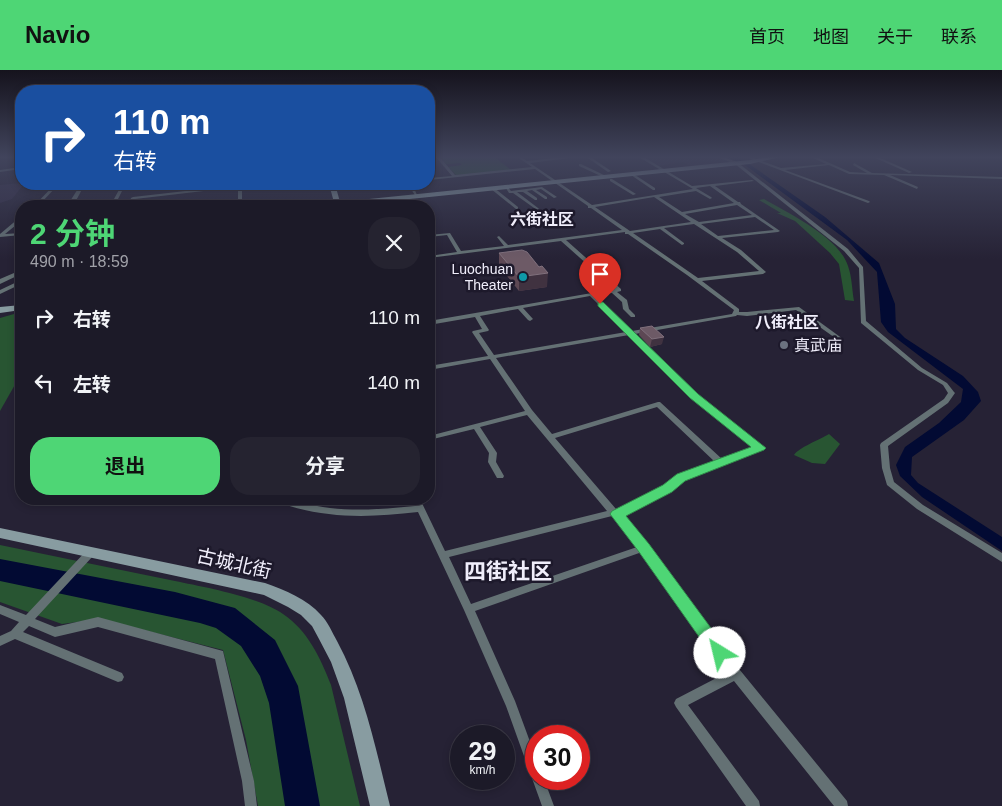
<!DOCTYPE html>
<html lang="zh">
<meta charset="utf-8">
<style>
:root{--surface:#1c1a28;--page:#252330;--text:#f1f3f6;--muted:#a0a1a8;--line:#3a3845;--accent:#4ed675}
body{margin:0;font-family:Arial,"Noto Sans SC",sans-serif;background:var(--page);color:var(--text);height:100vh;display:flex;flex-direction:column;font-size:19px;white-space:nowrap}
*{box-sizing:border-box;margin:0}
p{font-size:16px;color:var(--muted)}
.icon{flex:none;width:28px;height:28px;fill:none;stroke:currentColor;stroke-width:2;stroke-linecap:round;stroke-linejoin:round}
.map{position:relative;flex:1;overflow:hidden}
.panel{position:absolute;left:15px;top:130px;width:420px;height:305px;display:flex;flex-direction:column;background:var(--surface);border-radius:20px;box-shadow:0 2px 8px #0003,0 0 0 1px var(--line)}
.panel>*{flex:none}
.hud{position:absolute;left:15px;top:15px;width:420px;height:105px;border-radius:20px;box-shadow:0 2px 8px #0003,0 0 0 1px var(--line);background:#1a4fa0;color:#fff;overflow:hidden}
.speed{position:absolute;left:450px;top:655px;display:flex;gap:10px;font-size:25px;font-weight:700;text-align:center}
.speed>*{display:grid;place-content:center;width:65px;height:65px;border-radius:50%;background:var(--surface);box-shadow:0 2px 8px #0003,0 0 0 1px var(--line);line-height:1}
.speed small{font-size:12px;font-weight:400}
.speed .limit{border:8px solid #d22;background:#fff;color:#111}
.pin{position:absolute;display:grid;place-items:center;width:42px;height:42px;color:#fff;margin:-51px -21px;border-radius:50% 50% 50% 0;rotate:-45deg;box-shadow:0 0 5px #0007}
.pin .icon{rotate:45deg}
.me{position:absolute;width:55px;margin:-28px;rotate:324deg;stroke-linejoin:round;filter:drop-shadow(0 0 4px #0008)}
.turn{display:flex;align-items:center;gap:18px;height:105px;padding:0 15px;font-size:22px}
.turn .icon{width:65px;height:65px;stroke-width:2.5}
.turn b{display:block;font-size:35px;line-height:42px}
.round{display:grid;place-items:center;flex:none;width:52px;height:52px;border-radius:20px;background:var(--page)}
.summary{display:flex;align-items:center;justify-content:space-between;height:85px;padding:0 15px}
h1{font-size:30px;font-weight:700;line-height:38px;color:var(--accent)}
.button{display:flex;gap:10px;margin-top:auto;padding:10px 15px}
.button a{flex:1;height:58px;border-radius:20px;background:var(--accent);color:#111;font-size:20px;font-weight:700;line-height:58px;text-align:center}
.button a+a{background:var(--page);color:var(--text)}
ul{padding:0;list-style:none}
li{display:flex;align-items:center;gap:15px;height:65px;padding:0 15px}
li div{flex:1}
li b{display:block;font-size:19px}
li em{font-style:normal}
header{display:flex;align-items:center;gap:30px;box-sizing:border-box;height:70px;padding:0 25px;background:var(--accent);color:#111}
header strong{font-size:24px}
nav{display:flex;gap:28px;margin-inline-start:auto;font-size:18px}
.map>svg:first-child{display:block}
.built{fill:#312b44}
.green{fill:#285532}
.water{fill:#020a33}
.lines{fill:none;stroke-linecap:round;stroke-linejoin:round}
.minor{fill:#647174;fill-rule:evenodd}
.tertiary{fill:#647174;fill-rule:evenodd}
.secondary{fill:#889ca1;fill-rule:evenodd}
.wall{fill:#5d4854}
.shaded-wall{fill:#403240}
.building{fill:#6d5a66;stroke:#81717d}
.route{fill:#4ed675;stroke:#338b4c}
.culture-dot{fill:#0f9aa8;stroke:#1d192b;stroke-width:2}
.worship-dot{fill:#6b7280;stroke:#1d192b;stroke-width:2}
.labels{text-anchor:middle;stroke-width:5;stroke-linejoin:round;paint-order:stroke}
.far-poi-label{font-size:14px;fill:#f0eefb;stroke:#1d192b;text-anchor:end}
.far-quarter-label{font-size:16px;font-weight:bold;fill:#f0eefb;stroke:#1d192b}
.poi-label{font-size:16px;fill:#f0eefb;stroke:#1d192b;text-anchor:start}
.near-street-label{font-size:19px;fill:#f0eefb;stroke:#1d192b}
.near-quarter-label{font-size:22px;font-weight:bold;fill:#f0eefb;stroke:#1d192b}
</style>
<header>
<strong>Navio</strong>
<nav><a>首页</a><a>地图</a><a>关于</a><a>联系</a></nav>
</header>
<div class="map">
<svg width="1002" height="736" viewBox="0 0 1002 736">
<rect width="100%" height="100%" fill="#262235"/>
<!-- built -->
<g class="built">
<polygon points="677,86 716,86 734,93 692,97 683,92 658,96 646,89"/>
<polygon points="21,113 24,114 12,129 0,133 0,115"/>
</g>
<!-- green -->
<g class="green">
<polygon points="440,86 493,86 511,100 456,105 448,97 462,95 460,93 446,94"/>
<path d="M764,129C788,143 839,167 848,196C852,207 852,220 854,231L845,230L839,194L830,183L795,151L777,143H781L759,130Z"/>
<polygon points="21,242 21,304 0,341 0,248"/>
<path d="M829,364L840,374L825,394L812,393L794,385C798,378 821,369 829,364Z"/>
<path d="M0,475C58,487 116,499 175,511C204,517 259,527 283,544C308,561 320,587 331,615L360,736H258L246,670L223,580L100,549L62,554L0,532Z"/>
</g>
<!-- water -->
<g class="water">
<polygon points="723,86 735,86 745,91 825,147 879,193 895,234 896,259 905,268 963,306 978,322 981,331 964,350 912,387 911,405 918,413 1002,467 1002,481 922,427 900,406 896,395 905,377 939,353 961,332 963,319 888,262 881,252 877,202 847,170 745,95"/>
<polygon points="0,489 175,522 235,538 275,570 298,616 320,736 285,736 269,633 260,606 241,576 216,558 200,553 0,511"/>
</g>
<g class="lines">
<!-- minor -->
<g class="minor">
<path d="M435,86H439L455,105L532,97L516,86H520L527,91L573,86H585L530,93L592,135L693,119L637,86H642L692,116L752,110L754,111L715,116L738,132H740L741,134L780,161L778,162L722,168L741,180L766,202L763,204L702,211L739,239V242H747L799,237L843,269L842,270H838L796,240L747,246L737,245L736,246L635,264L696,325L764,378L763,380L684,409L671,420L622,446L647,475L735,594L847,731L848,736H834L734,611L688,635L759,731L760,736H746L676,637L674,633L676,629L728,602L642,482L475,541L515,631L536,688V709H544L554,736H542L506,636L464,540L418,442C366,448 324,449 274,431L273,429C292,429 311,436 330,438C358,441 387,439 415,436L412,429H420L445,481L607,441L527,345L480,357L497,383L496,392L504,406L503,408H497L488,392L489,383L474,359L429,370V366L525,341L490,289L429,300V296L488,286L472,262L473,261L482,259L475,247L429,255V251L615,219L561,171L429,188V186L457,182L447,165L429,167V165L450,163L461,181L504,176L497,167L499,166L508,175L622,160L591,138H588V136L535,99L429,110V108L452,106ZM710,116L734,133L682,142L659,127L696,121L710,129L712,128L711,127L696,118ZM654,127L691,152L630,161L595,137ZM737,135L752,145L699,152L685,144ZM755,147L774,160L718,166L701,154ZM694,154L737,182L759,201L698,208L633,163L660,159L682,175L684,174V173L664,158ZM625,162V164H628L687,205L734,240L732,244L632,261L595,225L612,223L622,232L623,239L631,247H635V245L629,239L627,230L617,222L621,221V219L566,170ZM590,226L626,262L494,285L479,263L488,261L489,260L480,246L518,239L528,250L530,251L533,249L523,238ZM629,265L692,327L754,377L722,389L660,332H658L552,364L532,340L496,288ZM657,337L715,392L678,405L665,416L618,440L616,439L555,368ZM612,446L637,477L471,534L449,487Z"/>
<polygon points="585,86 589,86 611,101 608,102"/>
<polygon points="715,86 720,86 737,92 848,179 863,197 866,251 922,298 947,313 954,322 955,323 948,333 888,376 890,398 894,412 923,435 1002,483 1002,492 917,439 887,415 882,398 880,375 881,373 944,329 948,323 943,315 918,300 861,253 859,198 844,181 735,94"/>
<polygon points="743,86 748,86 781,98 826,94 809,86 814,86 850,102 867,103 853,95 854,93 872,103 1002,107 1002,109 890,105 918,117 917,119 884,105 849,104 829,95 785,100 869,131 870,132 868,133"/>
<polygon points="871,86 876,86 912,102 909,103"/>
<polygon points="579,94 581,94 606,106 603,107 579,96"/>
<polygon points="632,103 655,118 655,120 653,120 631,105"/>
<polygon points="610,109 612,109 636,124 633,125 610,111"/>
<polygon points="55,114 59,114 38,136 34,136"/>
<polygon points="138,114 150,114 124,117 118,129 116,130 114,129 120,118 80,121 78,120 80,119"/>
<polygon points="238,114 242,114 242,136 238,136 238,117 135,129 132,136 128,136 131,128 133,127 238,115"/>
<polygon points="408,114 412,114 418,127 416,127"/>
<polygon points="504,115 506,115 511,121 542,117 557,127 554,128 541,119 536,120 547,127 547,129 545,129 532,120 527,121 537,128 537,130 535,130 523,122 517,122 538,138 539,139 537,140 513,123 509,123"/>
<polygon points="491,117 493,117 518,137 518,139 516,139 491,119"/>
<polygon points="19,148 21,148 21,151 5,164 21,163 21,165 0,167 0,164"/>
<polygon points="19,211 21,211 21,214 0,224 0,220"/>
<polygon points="90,479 93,480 95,483 93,486 35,549 55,557 98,547 223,581 254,711 257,736 245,736 242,711 215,589 98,557 55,567 29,556 23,562 122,603 124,607 122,611 118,612 15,569 0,576 0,566 11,561 19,552 0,544 0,535 26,545 87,480"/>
</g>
<!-- tertiary -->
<g class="tertiary">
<polygon points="21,97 21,99 0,102 0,100"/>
<polygon points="81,114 85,114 73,136 67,136"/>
<polygon points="338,132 341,134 340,135 311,136"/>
<polygon points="21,200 21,204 0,214 0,209"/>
</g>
<!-- secondary -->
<g class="secondary">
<polygon points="774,86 785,86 750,94 341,136 335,136 329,114 335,114 340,132 750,90"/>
<polygon points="21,235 21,240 0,243 0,237"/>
<path d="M0,458L265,513C285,520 307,529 321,545C328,552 332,562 337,571C365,623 376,680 390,736H370L344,628L331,592L319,569L312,556L301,545L288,537L264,525L0,468Z"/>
</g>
</g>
<!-- wall -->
<g class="wall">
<polygon points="499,183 547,217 519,221 499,196"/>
<polygon points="640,258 662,274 650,277 639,265"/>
</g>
<!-- shaded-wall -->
<g class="shaded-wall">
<polygon points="291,114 317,114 317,116 292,119"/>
<polygon points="548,203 547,217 519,221 519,207"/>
<polygon points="664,267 662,274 650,277 652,269"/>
</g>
<!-- building -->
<g class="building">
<polygon points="522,180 527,182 539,197 542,196 548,203 519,207 499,183"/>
<polygon points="652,256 664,267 652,269 640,258"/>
</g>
<!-- sky -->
<linearGradient id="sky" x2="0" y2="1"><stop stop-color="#15131d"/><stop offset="0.46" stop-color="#41445c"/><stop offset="1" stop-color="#41445c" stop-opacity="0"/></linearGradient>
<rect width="1002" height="189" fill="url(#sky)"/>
<!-- route -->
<polygon class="route" points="598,232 603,232 698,324 766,378 764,380 685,411 672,422 626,446 649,474 725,577 728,583 725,588 720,590 714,588 639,482 610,444 612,441 663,415 677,404 751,377 690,328 598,236"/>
<!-- markers -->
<circle class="culture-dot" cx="523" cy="207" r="5"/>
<circle class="worship-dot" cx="784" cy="275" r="5"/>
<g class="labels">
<!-- far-poi labels -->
<g class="far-poi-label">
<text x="513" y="204">Luochuan<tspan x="513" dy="16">Theater</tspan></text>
</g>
<!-- far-quarter labels -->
<g class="far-quarter-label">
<text x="542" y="155">六街社区</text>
<text x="787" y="258">八街社区</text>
</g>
<!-- poi labels -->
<g class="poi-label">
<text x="794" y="281">真武庙</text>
</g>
<!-- near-street labels -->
<g class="near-street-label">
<text transform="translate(234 493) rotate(13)" y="7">古城北街</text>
</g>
<!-- near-quarter labels -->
<g class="near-quarter-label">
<text x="508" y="509">四街社区</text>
</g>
</g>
</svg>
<div class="speed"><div>29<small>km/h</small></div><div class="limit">30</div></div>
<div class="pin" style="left:600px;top:234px;background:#d93025"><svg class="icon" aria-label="arrive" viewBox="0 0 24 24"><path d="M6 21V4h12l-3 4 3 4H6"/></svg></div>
<svg class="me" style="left:720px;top:583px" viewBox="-20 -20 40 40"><circle r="19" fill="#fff"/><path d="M0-13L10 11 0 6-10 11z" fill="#4ed675"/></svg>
<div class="hud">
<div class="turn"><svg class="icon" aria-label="right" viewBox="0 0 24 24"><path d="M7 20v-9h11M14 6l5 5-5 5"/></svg><div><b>110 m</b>右转</div></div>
</div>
<section class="panel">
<div class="summary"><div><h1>2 分钟</h1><p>490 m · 18:59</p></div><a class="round"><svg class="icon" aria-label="close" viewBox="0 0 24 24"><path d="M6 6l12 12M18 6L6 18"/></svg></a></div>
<ul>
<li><svg class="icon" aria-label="right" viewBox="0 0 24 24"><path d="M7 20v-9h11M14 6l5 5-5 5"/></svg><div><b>右转</b></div><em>110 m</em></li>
<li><svg class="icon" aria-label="left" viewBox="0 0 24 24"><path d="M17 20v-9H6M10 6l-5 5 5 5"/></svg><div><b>左转</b></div><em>140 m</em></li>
</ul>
<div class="button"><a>退出</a><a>分享</a></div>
</section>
</div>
